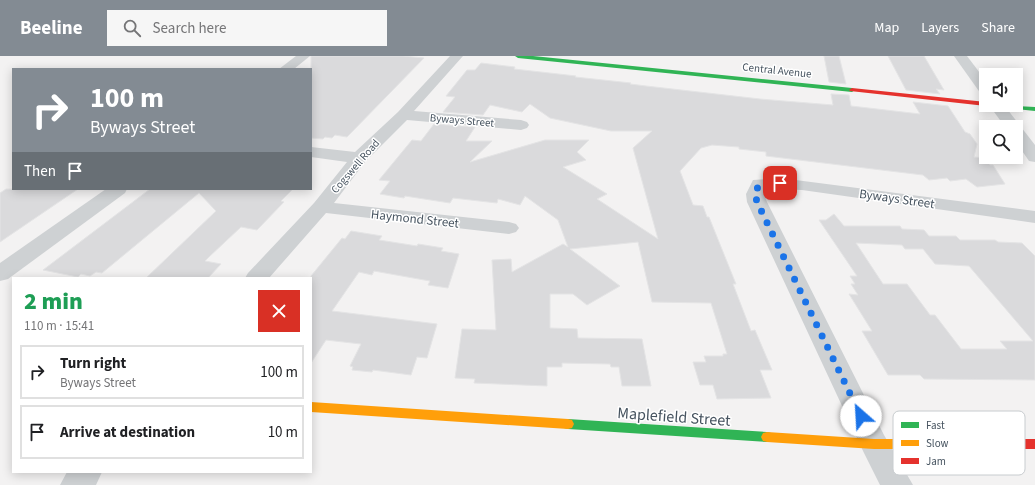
<!DOCTYPE html>
<meta charset="utf-8">
<style>
:root{--surface:#fff;--page:#f6f6f6;--text:#202124;--muted:#757577;--line:#e0e0e0;--accent:#838b93}
body{margin:0;font-family:"Source Sans 3",sans-serif;background:var(--page);color:var(--text);height:100vh;display:flex;flex-direction:column;font-size:15px;white-space:nowrap}
*{box-sizing:border-box;margin:0}
p{font-size:13px;color:var(--muted)}
.icon{flex:none;width:22px;height:22px;fill:none;stroke:currentColor;stroke-width:2;stroke-linecap:round;stroke-linejoin:round}
.map{position:relative;flex:1;overflow:hidden}
.side{position:absolute;left:12px;top:221px;width:300px;height:196px;display:flex;flex-direction:column;background:var(--surface);border-radius:0px;box-shadow:0 2px 10px #0003}
.side>*{flex:none}
.guide{position:absolute;left:12px;top:12px;width:300px;height:122px;border-radius:0px;box-shadow:0 2px 10px #0003;background:#838b93;color:#fff;overflow:hidden}
.fabs{position:absolute;left:979px;top:12px;display:grid;gap:8px}
.fabs a{display:grid;place-items:center;width:44px;height:44px;border-radius:0px;background:var(--surface);box-shadow:0 2px 10px #0003;font-size:20px}
.pin{position:absolute;display:grid;place-items:center;width:34px;height:34px;color:#fff;margin:-17px;border-radius:8px;box-shadow:0 2px 6px #0006}
.me{position:absolute;width:44px;margin:-22px;rotate:334deg;stroke-linejoin:round;filter:drop-shadow(0 0 3px #0008)}
.turn{display:flex;align-items:center;gap:14px;height:84px;padding:0 12px;font-size:18px}
.turn .icon{width:52px;height:52px;stroke-width:2.5}
.turn b{display:block;font-size:28px;line-height:34px}
.then{display:flex;align-items:center;height:38px;padding:0 12px;background:#0003;gap:8px;font-size:15px}
.round{display:grid;place-items:center;flex:none;width:42px;height:42px;border-radius:0px;background:var(--page)}
.summary{display:flex;align-items:center;justify-content:space-between;height:68px;padding:0 12px}
h1{font-size:24px;font-weight:800;line-height:30px;color:#1e9e55}
ul{padding:0;list-style:none}
li{display:flex;align-items:center;gap:12px;height:54px;margin:0 8px 6px;padding:0 4px;border:2px solid var(--line);border-radius:0px}
li div{flex:1}
li b{display:block;font-size:15px}
li em{font-style:normal}
header{display:flex;align-items:center;gap:24px;box-sizing:border-box;height:56px;padding:0 20px;background:var(--accent);color:#fff}
header strong{font-size:19px}
nav{display:flex;gap:22px;margin-inline-start:auto;font-size:14px}
.search{width:280px;height:36px;background:var(--page);display:flex;align-items:center;gap:10px;box-sizing:border-box;padding:0 14px;border-radius:0px;color:var(--muted);font-size:15px}
.map>svg:first-child{display:block}
.building{fill:#dadadc;stroke:#e4e4e5;fill-rule:evenodd}
.lines{fill:none;stroke-linecap:round;stroke-linejoin:round}
.street{fill:#ced1d3;fill-rule:evenodd}
.fast{fill:#30b455;fill-rule:evenodd}
.slow{fill:#ff9f0a;fill-rule:evenodd}
.jam{fill:#e5322d;fill-rule:evenodd}
.route{stroke:#1a73e8;stroke-width:7;stroke-dasharray:0 12.6}
.labels{text-anchor:middle;stroke-width:3;stroke-linejoin:round;paint-order:stroke}
.far-street-label{font-size:11px;fill:#475460;stroke:#fff}
.street-label{font-size:13px;fill:#475460;stroke:#fff}
.near-street-label{font-size:16px;fill:#475460;stroke:#fff}
.key{fill:#fff;stroke:#c8cccf;stroke-width:1}
.key-label{font-size:11px;fill:#475460}
</style>
<header>
<strong>Beeline</strong>
<div class="search"><svg class="icon" aria-label="search" viewBox="0 0 24 24"><circle cx="10" cy="10" r="6"/><path d="M15 15l6 6"/></svg>Search here</div>
<nav><a>Map</a><a>Layers</a><a>Share</a></nav>
</header>
<div class="map">
<svg width="1035" height="429" viewBox="0 0 1035 429">
<rect width="100%" height="100%" fill="#f3f2f2"/>
<!-- building -->
<g class="building">
<polygon points="311,0 403,0 424,2 347,81 335,79 332,82 325,81 323,83 311,82"/>
<polygon points="824,0 839,0 846,28 829,26"/>
<polygon points="888,0 924,0 944,34 936,33 940,38 906,34"/>
<polygon points="481,7 515,11 514,13 576,20 575,21 631,27 630,28 646,30 760,43 833,49 831,38 849,39 851,50 920,58 913,46 948,50 965,76 970,78 977,88 974,101 985,102 990,109 993,109 1005,128 977,131 966,123 950,125 947,122 929,124 923,119 766,100 766,96 739,93 739,91 712,89 701,92 680,115 693,149 703,150 707,161 709,161 736,228 733,228 751,275 755,274 772,314 760,314 771,342 717,343 713,329 700,329 693,306 706,306 704,300 723,300 723,298 727,298 711,247 652,246 638,186 570,193 620,230 587,249 573,238 550,238 550,272 577,273 578,282 642,283 651,330 622,330 619,311 611,311 610,308 562,307 562,311 547,311 547,330 474,327 475,323 455,322 462,273 496,274 492,204 511,203 512,216 563,188 568,191 558,164 525,140 520,149 498,143 497,147 453,142 450,147 405,140 404,142 380,138 390,125 379,124 412,84 421,85 434,68 475,71 466,85 492,85 470,106 545,84 589,84 577,96 586,104 563,111 607,138 597,143 658,183 633,92 652,75 611,75 550,62 530,48 522,56 490,49 483,59 443,56 455,41 446,40 467,14 475,14"/>
<polygon points="6,133 78,133 0,186 0,137"/>
<polygon points="150,133 293,133 281,145 284,146 257,174 241,171 209,201 205,205 221,208 208,222 146,222 216,155 199,137 102,217 96,216 90,220 81,218 78,221 43,214"/>
<path d="M834,158L844,170H900L902,173L924,174L929,180H956L960,184H995L998,186L1022,187L1035,200V324L924,323L920,319H888L862,275H872L849,238L858,239L851,228H855L850,220H857L819,164H826ZM856,187L902,189L905,193H923L935,208L969,210L1033,285H1000L1007,293H961L935,259H930L907,228H883Z"/>
<polygon points="351,175 382,180 379,184 417,190 418,188 443,192 441,195 459,198 448,232 428,229 430,225 374,215 372,219 359,216 332,255 437,268 427,302 417,301 411,319 373,314 372,316 352,314 353,311 350,310 361,288 326,284 311,307 311,220 342,182 345,183"/>
</g>
<g class="lines">
<!-- street -->
<g class="street">
<polygon points="296,0 310,0 294,13 279,13"/>
<polygon points="450,0 463,0 414,55 521,64 527,66 529,69 527,72 521,74 407,64 365,106 334,147 509,166 516,168 519,172 516,176 509,178 326,157 269,222 245,222 248,217 314,147 347,106 311,101 311,91 355,96 398,56"/>
<polygon points="954,0 967,0 986,25 986,39 981,38"/>
<polygon points="989,49 1004,49 1035,89 1035,106 1029,105 1016,86 1016,71 1005,71"/>
<polygon points="780,122 1035,155 1035,167 802,134 766,133 764,138 767,146 884,379 913,429 880,429 864,397 747,146 746,138 753,124"/>
<polygon points="106,133 127,133 125,137 8,223 0,225 0,207"/>
<polygon points="67,416 102,416 96,429 60,429"/>
</g>
<!-- fast -->
<g class="fast">
<polygon points="515,0 533,0 852,32 855,34 852,36 518,2"/>
<polygon points="993,49 1035,51 1035,55 996,51"/>
<polygon points="568,363 767,376 771,377 773,381 771,385 767,386 568,373 564,372 562,368 564,364"/>
</g>
<!-- slow -->
<g class="slow">
<polygon points="311,346 568,363 572,364 574,368 572,372 568,373 311,356"/>
<polygon points="767,376 874,383 961,383 965,384 967,388 965,392 961,393 874,393 767,386 763,385 761,381 763,377"/>
</g>
<!-- jam -->
<g class="jam">
<polygon points="852,32 986,46 986,49 988,49 986,50 850,35 849,34"/>
<polygon points="961,383 1035,383 1035,393 961,393 957,392 955,388 957,384"/>
</g>
</g>
<g class="lines">
<!-- route -->
<polyline class="route" points="780,127 759,128 755,138 757,146 861,360"/>
</g>
<g class="labels">
<!-- far-street labels -->
<g class="far-street-label">
<text transform="translate(777 14) rotate(6)" y="4">Central Avenue</text>
<text transform="translate(462 64) rotate(5)" y="4">Byways Street</text>
<text transform="translate(355 110) rotate(-49)" y="4">Cogswell Road</text>
</g>
<!-- street labels -->
<g class="street-label">
<text transform="translate(897 142) rotate(8)" y="5">Byways Street</text>
<text transform="translate(415 162) rotate(6)" y="5">Haymond Street</text>
</g>
<!-- near-street labels -->
<g class="near-street-label">
<text transform="translate(674 360) rotate(4)" y="6">Maplefield Street</text>
</g>
</g>
<!-- legend -->
<rect x="893" y="355" width="132" height="64" rx="6" class="key"/>
<rect x="901" y="366" width="18" height="6" fill="#30b455"/>
<rect x="901" y="384" width="18" height="6" fill="#ff9f0a"/>
<rect x="901" y="402" width="18" height="6" fill="#e5322d"/>
<g class="key-label">
<text x="926" y="373">Fast</text>
<text x="926" y="391">Slow</text>
<text x="926" y="409">Jam</text>
</g>
</svg>
<div class="fabs">
<a><svg class="icon" aria-label="sound" viewBox="0 0 24 24"><path d="M4 9h4l5-4v14l-5-4H4zM17 9q2 3 0 6"/></svg></a>
<a><svg class="icon" aria-label="search" viewBox="0 0 24 24"><circle cx="10" cy="10" r="6"/><path d="M15 15l6 6"/></svg></a>
</div>
<div class="pin" style="left:780px;top:127px;background:#d93025"><svg class="icon" aria-label="arrive" viewBox="0 0 24 24"><path d="M6 21V4h12l-3 4 3 4H6"/></svg></div>
<svg class="me" style="left:861px;top:360px" viewBox="-20 -20 40 40"><circle r="19" fill="#fff"/><path d="M0-13L10 11 0 6-10 11z" fill="#1a73e8"/></svg>
<div class="guide">
<div class="turn"><svg class="icon" aria-label="right" viewBox="0 0 24 24"><path d="M7 20v-9h11M14 6l5 5-5 5"/></svg><div><b>100 m</b>Byways Street</div></div>
<div class="then">Then<svg class="icon" aria-label="arrive" viewBox="0 0 24 24"><path d="M6 21V4h12l-3 4 3 4H6"/></svg></div>
</div>
<section class="side">
<div class="summary"><div><h1>2 min</h1><p>110 m · 15:41</p></div><a class="round" style="background:#d93025;color:#fff"><svg class="icon" aria-label="close" viewBox="0 0 24 24"><path d="M6 6l12 12M18 6L6 18"/></svg></a></div>
<ul>
<li><svg class="icon" aria-label="right" viewBox="0 0 24 24"><path d="M7 20v-9h11M14 6l5 5-5 5"/></svg><div><b>Turn right</b><p>Byways Street</p></div><em>100 m</em></li>
<li><svg class="icon" aria-label="arrive" viewBox="0 0 24 24"><path d="M6 21V4h12l-3 4 3 4H6"/></svg><div><b>Arrive at destination</b></div><em>10 m</em></li>
</ul>
</section>
</div>
